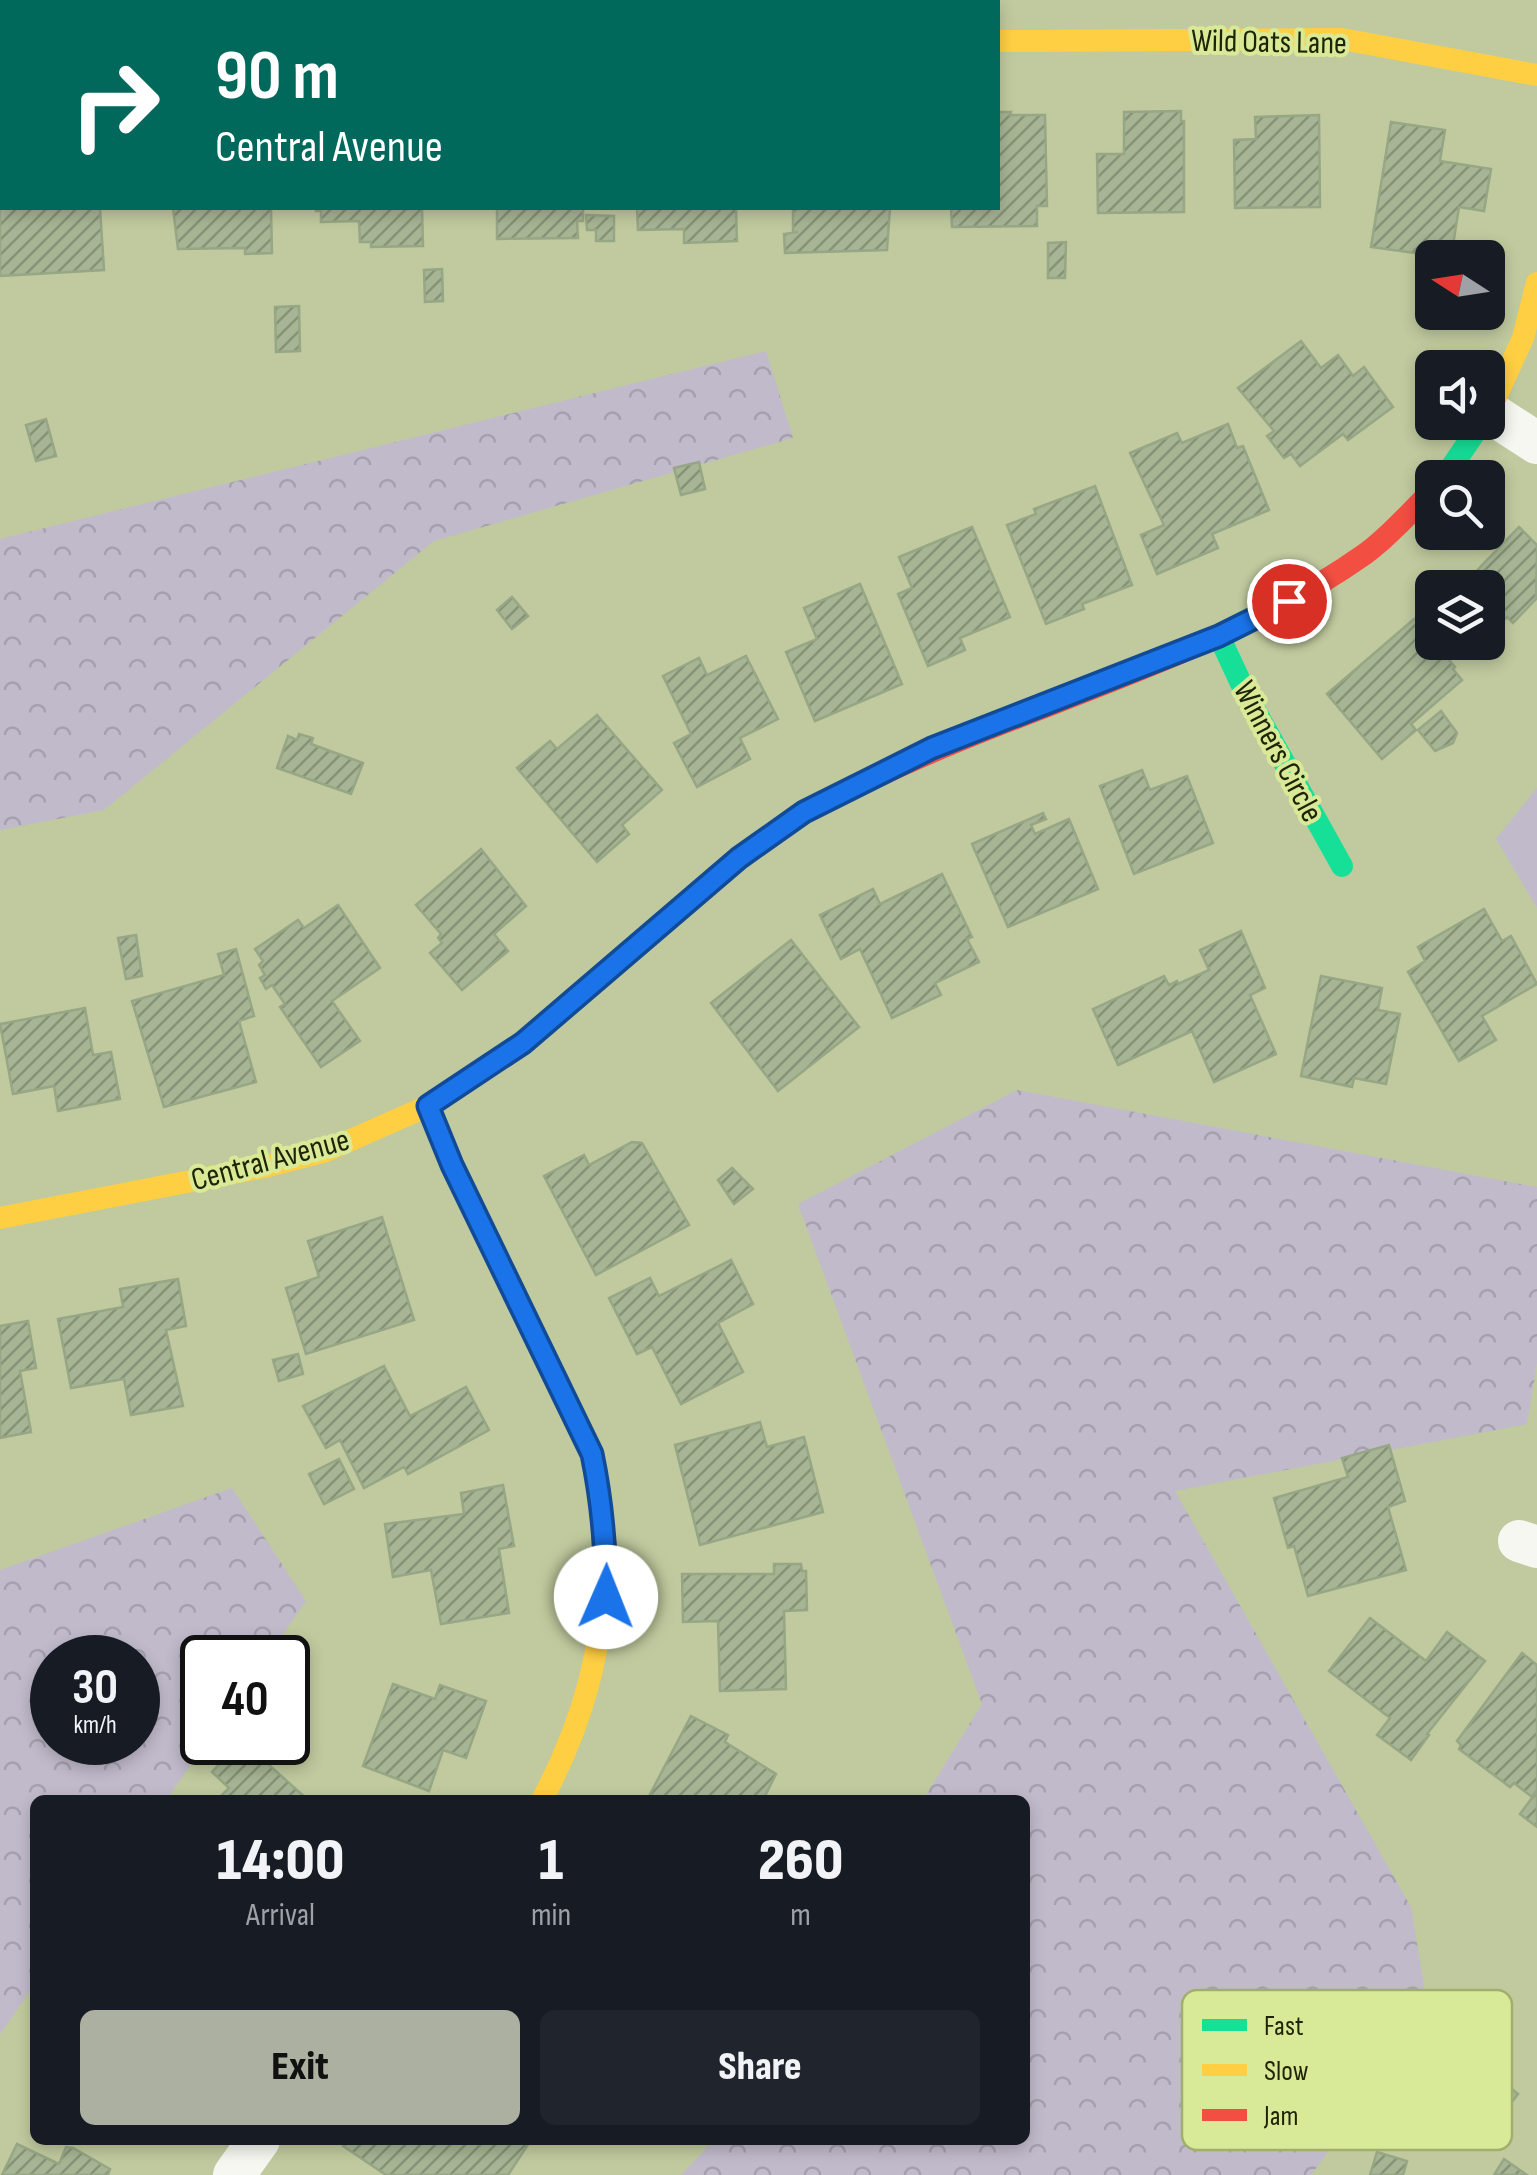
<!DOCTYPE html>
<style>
:root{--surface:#171b24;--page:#20242c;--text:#f1f3f6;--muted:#9ea1a6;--accent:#acb0a1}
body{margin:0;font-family:"Sofia Sans Condensed",sans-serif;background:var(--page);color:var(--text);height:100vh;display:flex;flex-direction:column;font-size:38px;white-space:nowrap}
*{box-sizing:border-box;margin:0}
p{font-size:32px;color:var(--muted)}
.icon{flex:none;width:55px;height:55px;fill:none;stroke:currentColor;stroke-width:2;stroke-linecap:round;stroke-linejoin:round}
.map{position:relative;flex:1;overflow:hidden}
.drawer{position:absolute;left:30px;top:1795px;width:1000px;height:350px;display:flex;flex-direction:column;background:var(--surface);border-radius:15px;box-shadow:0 5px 15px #0003}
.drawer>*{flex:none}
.top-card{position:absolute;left:0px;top:0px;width:1000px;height:210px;box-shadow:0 5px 15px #0003;background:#00695c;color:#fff;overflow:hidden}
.needle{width:65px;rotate:282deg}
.tools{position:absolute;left:1415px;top:240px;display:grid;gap:20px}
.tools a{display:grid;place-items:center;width:90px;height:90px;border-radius:15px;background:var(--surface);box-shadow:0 5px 15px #0003;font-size:50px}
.speed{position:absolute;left:30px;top:1635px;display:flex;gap:20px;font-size:50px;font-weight:700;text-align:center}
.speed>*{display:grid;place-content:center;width:130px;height:130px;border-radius:50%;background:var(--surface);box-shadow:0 5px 15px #0003;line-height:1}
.speed small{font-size:25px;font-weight:400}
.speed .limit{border:5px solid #111;border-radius:15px;background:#fff;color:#111}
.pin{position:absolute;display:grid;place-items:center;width:85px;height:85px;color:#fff;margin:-42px;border:5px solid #fff;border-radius:50%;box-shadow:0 2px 10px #0007}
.me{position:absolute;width:110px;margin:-55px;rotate:1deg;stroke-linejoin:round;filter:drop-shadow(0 0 8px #0008)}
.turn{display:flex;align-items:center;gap:35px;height:210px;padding:0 50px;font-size:45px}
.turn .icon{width:130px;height:130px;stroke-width:2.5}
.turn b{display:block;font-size:70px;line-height:85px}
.eta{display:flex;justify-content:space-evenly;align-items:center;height:170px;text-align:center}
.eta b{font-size:60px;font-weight:800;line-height:70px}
.cta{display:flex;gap:20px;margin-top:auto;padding:20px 50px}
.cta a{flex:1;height:115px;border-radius:15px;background:var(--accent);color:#111;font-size:40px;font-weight:800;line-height:115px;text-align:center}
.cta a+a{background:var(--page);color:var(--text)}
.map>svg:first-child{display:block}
.grass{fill:#c1bacb}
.park{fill:url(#park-crowns);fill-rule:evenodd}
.building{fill:url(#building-hatch);stroke:#97a685;stroke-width:2.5}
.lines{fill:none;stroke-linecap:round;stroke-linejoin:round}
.street{stroke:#f6f7f0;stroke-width:42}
.fast{stroke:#16e098;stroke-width:22}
.slow{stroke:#ffcf43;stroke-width:22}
.jam{stroke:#f24e42;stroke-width:22}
.route-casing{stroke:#114b97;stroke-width:25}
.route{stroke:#1a73e8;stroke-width:18}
.labels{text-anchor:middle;stroke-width:8;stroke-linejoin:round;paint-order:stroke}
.street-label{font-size:32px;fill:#1e2403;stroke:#d8ea98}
.key{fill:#d8ea98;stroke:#a0af6b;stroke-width:2.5}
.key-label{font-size:28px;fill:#1e2403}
</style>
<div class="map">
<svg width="1537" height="2175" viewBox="0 0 1537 2175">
<defs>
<pattern id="park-crowns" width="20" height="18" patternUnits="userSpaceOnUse" patternTransform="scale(2.5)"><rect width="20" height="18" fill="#c1bacb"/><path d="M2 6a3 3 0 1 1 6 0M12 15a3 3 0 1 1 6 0" fill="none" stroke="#a5a0ad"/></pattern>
<pattern id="building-hatch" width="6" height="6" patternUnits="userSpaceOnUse" patternTransform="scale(2.5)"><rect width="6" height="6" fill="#a6b594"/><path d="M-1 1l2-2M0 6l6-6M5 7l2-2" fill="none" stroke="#879377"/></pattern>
</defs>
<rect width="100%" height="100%" fill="#c0ca9e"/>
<!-- grass -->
<polygon class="grass" points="1537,788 1537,908 1496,839"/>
<!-- park -->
<g class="park">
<polygon points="766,351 793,438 434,541 104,810 0,830 0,539"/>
<polygon points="1017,1090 1537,1187 1537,1363 1527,1424 1175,1491 1411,1907 1429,2016 1311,2175 681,2175 714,2140 1025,2140 1025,1800 923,1800 982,1704 798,1204"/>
<path d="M232,1488L306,1601L267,1657L202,1658V1742L206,1743L166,1800H35V1984L0,2034V1570ZM52,1658H138V1742H52Z"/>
</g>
<!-- building -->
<g class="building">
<polygon points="1181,111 1181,121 1184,121 1184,212 1098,213 1097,154 1124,154 1124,112"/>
<polygon points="999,112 1011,112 1010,115 1045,115 1047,206 1037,206 1037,226 952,227 951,208 947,208 998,208"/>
<polygon points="1319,115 1320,207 1235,208 1234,140 1256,139 1255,117"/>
<polygon points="1391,122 1445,130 1440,161 1491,169 1484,211 1459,207 1451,258 1371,247"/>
<polygon points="0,169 2,169 2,208 100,208 104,270 0,276"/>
<polygon points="173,208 271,208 272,253 245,254 245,248 178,249"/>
<polygon points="316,208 422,208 423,246 371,247 371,242 360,242 359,221 321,222 321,211 316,211"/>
<polygon points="497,208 583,208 583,221 577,221 578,238 497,239"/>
<polygon points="637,208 736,208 737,241 684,243 684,229 638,230"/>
<polygon points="793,208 890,208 887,250 785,253 784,234 798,232 793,232"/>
<polygon points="586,215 614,216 614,241 596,241 596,230 587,230"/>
<polygon points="1066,242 1065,278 1048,278 1048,243"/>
<polygon points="442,269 443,301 425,302 424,270"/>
<polygon points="299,306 300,351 276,352 275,307"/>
<polygon points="1301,341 1321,368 1338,355 1353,376 1364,367 1393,407 1348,440 1343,434 1300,466 1291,454 1284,458 1267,436 1274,431 1238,388"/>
<polygon points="46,419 56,456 36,461 26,425"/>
<polygon points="1228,424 1237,448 1243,446 1269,510 1212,534 1218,548 1157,574 1141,535 1164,525 1130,453 1177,433 1182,443"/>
<polygon points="699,462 705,489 681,495 674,468"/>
<polygon points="1095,486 1132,585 1082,604 1084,609 1046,624 1007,525 1036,514 1034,509"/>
<polygon points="972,527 1010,617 960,638 965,650 928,666 898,594 912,588 899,557"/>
<polygon points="1519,527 1537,545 1536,599 1513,623 1507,617 1488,637 1488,588 1460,588"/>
<polygon points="860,584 902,684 815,721 786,652 817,639 804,608"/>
<polygon points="512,597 528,616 512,629 497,610"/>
<polygon points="1414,619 1455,667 1453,669 1462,680 1411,724 1416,730 1382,759 1327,694"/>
<polygon points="746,656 778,719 740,738 750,759 697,787 674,743 691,734 663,676 699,658 707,675"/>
<polygon points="1441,711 1457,733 1453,743 1435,751 1418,730"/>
<polygon points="597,715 662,790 622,825 629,834 597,862 517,768 550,741 557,749"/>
<polygon points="299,734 313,738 311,744 363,763 351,794 277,768 288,736 297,740"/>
<polygon points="1142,770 1150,790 1187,776 1213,843 1134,874 1100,786"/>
<polygon points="1043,813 1046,819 1031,825 1035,834 1069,819 1098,889 1008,927 972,844"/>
<polygon points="481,849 526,906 494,934 508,951 462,990 430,953 442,943 438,938 441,934 416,905"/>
<polygon points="942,874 972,937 967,939 979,962 935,983 941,995 892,1018 860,949 841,959 820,915 873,889 880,904"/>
<polygon points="338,905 380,968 332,1001 360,1041 321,1067 280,1007 285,1004 272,985 266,989 260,978 265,975 259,965 263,961 255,949 298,920 304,928"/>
<polygon points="1484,909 1502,941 1511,936 1537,984 1482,1016 1496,1040 1459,1061 1408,972 1425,961 1418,947"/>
<polygon points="1241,931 1265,988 1250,995 1276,1054 1214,1082 1192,1031 1118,1065 1093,1009 1164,976 1169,985 1177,981 1178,984 1209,970 1200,950"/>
<polygon points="136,935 142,976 126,979 118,938"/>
<polygon points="791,940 859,1027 778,1091 711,1003"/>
<polygon points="236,949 254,1016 239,1021 256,1082 164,1107 132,1001 224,975 218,954"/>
<polygon points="1321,976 1382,988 1378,1010 1400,1014 1386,1084 1354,1078 1352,1087 1301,1076"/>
<polygon points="85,1008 93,1055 111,1052 120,1099 58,1111 54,1086 13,1094 0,1024"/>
<polygon points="632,1142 642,1143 689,1225 596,1275 544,1176 584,1155 589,1165"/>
<polygon points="732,1168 753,1189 734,1204 718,1180"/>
<polygon points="382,1217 414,1320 306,1354 286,1288 319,1277 308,1241"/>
<polygon points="731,1260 753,1304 718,1323 743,1372 681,1404 652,1347 637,1354 609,1298 650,1278 659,1296"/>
<polygon points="178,1279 186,1326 166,1330 183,1406 131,1415 124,1379 71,1388 58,1319 123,1307 120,1289"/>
<polygon points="28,1321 36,1368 20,1371 31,1432 0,1438 0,1326"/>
<polygon points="298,1354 303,1374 279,1381 273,1360"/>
<polygon points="384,1366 410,1416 466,1387 489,1430 408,1474 404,1467 364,1488 340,1440 326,1448 303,1406"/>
<polygon points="760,1422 767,1447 804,1437 823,1512 700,1545 675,1445"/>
<polygon points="1389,1445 1405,1501 1388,1507 1406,1570 1308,1596 1294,1546 1288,1548 1274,1498 1348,1477 1342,1458"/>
<polygon points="339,1459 354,1489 324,1504 309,1474"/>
<polygon points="503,1485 514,1546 499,1549 509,1613 441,1624 431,1570 393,1577 385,1524 464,1514 461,1493"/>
<polygon points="774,1564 801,1564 802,1571 806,1571 807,1610 784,1611 786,1689 720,1691 718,1621 683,1622 682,1574 774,1574"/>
<polygon points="1370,1618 1426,1661 1447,1632 1485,1661 1427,1734 1429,1735 1411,1760 1377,1735 1390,1718 1329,1671"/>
<polygon points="1522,1653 1537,1665 1537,1790 1532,1797 1514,1783 1510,1787 1459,1749 1461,1745 1457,1741"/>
<polygon points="393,1684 435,1699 440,1685 486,1701 466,1758 443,1750 429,1791 363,1766"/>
<polygon points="691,1716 728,1735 725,1742 776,1774 763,1800 647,1800"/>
<polygon points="239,1743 255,1758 258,1755 308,1800 217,1800 229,1788 212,1772"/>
<polygon points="1537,1791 1537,1827 1520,1814"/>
<polygon points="1499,2079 1518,2094 1506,2110 1487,2095"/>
<polygon points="347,2140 525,2140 529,2143 508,2175 386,2175 343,2146"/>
<polygon points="17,2144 59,2164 66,2147 73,2148 110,2169 108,2175 2,2175"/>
<polygon points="1377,2152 1407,2161 1403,2175 1370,2175"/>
<polygon points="1504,2159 1527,2175 1494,2175"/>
</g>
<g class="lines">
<!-- street -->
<g class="street">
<polyline points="0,78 2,78"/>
<polyline points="1489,412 1537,443"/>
<polyline points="1519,1541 1537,1547"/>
<polyline points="234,2175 259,2140"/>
</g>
<!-- fast -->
<g class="fast">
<polyline points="1444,478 1482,422"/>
<polyline points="1219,636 1246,694 1342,866"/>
<polyline points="474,1075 523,1043 739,858 804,812 860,785"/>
</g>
<!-- slow -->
<g class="slow">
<polyline points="998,41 1342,39 1537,75"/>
<polyline points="1488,414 1523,338 1537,283"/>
<polyline points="0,1218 264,1167 326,1151 428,1106 474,1075"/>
<path d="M542,1800C582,1725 604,1649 604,1564"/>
</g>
<!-- jam -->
<g class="jam">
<path d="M860,785C1023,704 1217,659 1365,554C1389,537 1411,511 1432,491"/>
<polyline points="428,1106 452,1165 592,1454 600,1499 604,1564"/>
</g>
</g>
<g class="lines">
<!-- route casing -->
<g class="route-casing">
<path id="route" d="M606,1597C606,1547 602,1502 592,1454L452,1165L428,1106L523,1043L739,858L804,812L932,748L1219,636L1289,601"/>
</g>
<!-- route -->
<use href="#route" class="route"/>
</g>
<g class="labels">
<!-- street labels -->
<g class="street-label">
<text transform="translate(1269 41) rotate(1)" y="11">Wild Oats Lane</text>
<text transform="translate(1279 751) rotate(62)" y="11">Winners Circle</text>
<text transform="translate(270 1159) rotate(-15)" y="11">Central Avenue</text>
</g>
</g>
<!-- legend -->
<rect x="1182" y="1990" width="330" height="160" rx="15" class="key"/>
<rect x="1202" y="2019" width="45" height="12" fill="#16e098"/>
<rect x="1202" y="2064" width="45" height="12" fill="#ffcf43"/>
<rect x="1202" y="2109" width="45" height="12" fill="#f24e42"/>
<g class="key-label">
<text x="1264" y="2035">Fast</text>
<text x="1264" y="2080">Slow</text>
<text x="1264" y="2125">Jam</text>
</g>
</svg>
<div class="tools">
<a><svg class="needle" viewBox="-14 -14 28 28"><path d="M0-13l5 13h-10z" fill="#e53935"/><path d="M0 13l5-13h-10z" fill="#9ea1a6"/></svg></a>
<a><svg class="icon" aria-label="sound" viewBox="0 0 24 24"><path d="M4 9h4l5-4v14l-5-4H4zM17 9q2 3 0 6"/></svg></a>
<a><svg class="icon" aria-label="search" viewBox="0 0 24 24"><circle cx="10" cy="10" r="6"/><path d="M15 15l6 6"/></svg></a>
<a><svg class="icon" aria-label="layers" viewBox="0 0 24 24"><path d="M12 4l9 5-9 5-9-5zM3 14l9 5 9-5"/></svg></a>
</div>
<div class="speed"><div>30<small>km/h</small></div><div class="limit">40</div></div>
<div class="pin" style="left:1289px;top:601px;background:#d93025"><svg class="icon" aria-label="arrive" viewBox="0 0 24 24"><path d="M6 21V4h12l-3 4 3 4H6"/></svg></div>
<svg class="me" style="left:606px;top:1597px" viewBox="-20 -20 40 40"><circle r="19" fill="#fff"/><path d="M0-13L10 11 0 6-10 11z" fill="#1a73e8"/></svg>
<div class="top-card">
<div class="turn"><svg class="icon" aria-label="right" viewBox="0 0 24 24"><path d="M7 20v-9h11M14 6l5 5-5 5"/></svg><div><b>90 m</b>Central Avenue</div></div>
</div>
<section class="drawer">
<div class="eta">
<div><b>14:00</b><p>Arrival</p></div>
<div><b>1</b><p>min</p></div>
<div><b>260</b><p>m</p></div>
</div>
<div class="cta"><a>Exit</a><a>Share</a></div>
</section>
</div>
